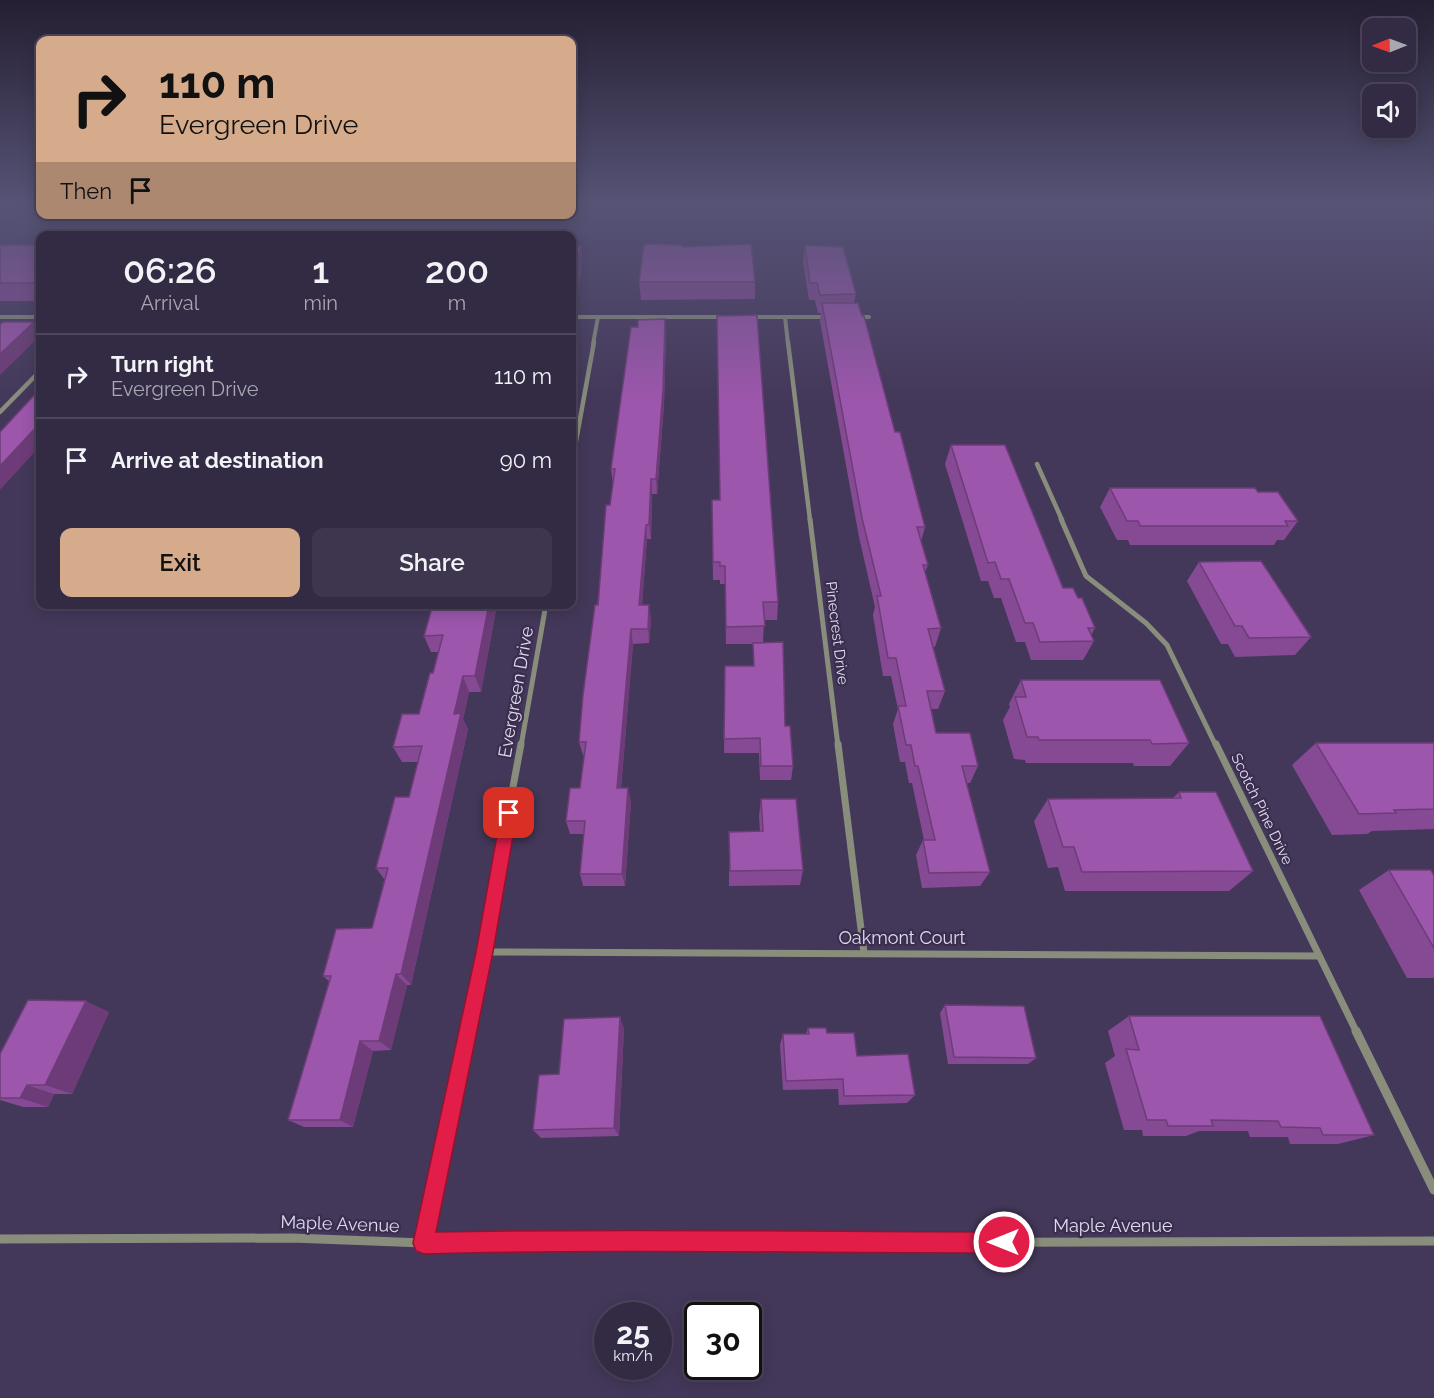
<!DOCTYPE html>
<style>
:root{--surface:#332a44;--page:#3e364f;--text:#f1f3f6;--muted:#a9a7b2;--line:#4e465d;--accent:#d6ab8b}
body{margin:0;font-family:Raleway,sans-serif;background:var(--page);color:var(--text);height:100vh;display:flex;flex-direction:column;font-size:22px;white-space:nowrap}
*{box-sizing:border-box;margin:0}
p{font-size:20px;color:var(--muted)}
.icon{flex:none;width:33px;height:33px;fill:none;stroke:currentColor;stroke-width:2;stroke-linecap:round;stroke-linejoin:round}
.map{position:relative;flex:1;overflow:hidden}
.side{position:absolute;left:36px;top:231px;width:540px;height:378px;display:flex;flex-direction:column;background:var(--surface);border-radius:12px;box-shadow:0 3px 15px #0003,0 0 0 2px var(--line)}
.side>*{flex:none}
.top-card{position:absolute;left:36px;top:36px;width:540px;height:183px;border-radius:12px;box-shadow:0 3px 15px #0003,0 0 0 2px var(--line);background:#d6ab8b;color:#111;overflow:hidden}
.needle{width:39px;rotate:269deg}
.buttons{position:absolute;left:1362px;top:18px;display:grid;gap:12px}
.buttons a{display:grid;place-items:center;width:54px;height:54px;border-radius:12px;background:var(--surface);box-shadow:0 3px 15px #0003,0 0 0 2px var(--line);font-size:30px}
.speed{position:absolute;left:594px;top:1302px;display:flex;gap:12px;font-size:30px;font-weight:700;text-align:center}
.speed>*{display:grid;place-content:center;width:78px;height:78px;border-radius:50%;background:var(--surface);box-shadow:0 3px 15px #0003,0 0 0 2px var(--line);line-height:1}
.speed small{font-size:15px;font-weight:400}
.speed .limit{border:3px solid #111;border-radius:9px;background:#fff;color:#111}
.pin{position:absolute;display:grid;place-items:center;width:51px;height:51px;color:#fff;margin:-26px;border-radius:12px;box-shadow:0 3px 9px #0006}
.me{position:absolute;width:66px;margin:-33px;rotate:270deg;stroke-linejoin:round;filter:drop-shadow(0 0 4px #0008)}
.turn{display:flex;align-items:center;gap:21px;height:126px;padding:0 24px;font-size:27px}
.turn .icon{width:78px;height:78px;stroke-width:2.5}
.turn b{display:block;font-size:42px;line-height:51px}
.then{display:flex;align-items:center;height:57px;padding:0 24px;background:#0003;gap:12px;font-size:22px}
.eta{display:flex;justify-content:space-evenly;align-items:center;height:102px;text-align:center}
.eta b{font-size:36px;font-weight:600;line-height:42px}
.cta{display:flex;gap:12px;margin-top:auto;padding:12px 24px}
.cta a{flex:1;height:69px;border-radius:12px;background:var(--accent);color:#111;font-size:24px;font-weight:600;line-height:69px;text-align:center}
.cta a+a{background:var(--page);color:var(--text)}
ul{padding:0;list-style:none}
li{display:flex;align-items:center;gap:18px;height:84px;padding:0 24px;border-top:2px solid var(--line)}
li div{flex:1}
li b{display:block;font-size:22px}
li em{font-style:normal}
.map>svg:first-child{display:block}
.lines{fill:none;stroke-linecap:round;stroke-linejoin:round}
.street-far4{stroke:#898e7c;stroke-width:4}
.street-far3{stroke:#898e7c;stroke-width:4.5}
.street-far2{stroke:#898e7c;stroke-width:5}
.street-far1{stroke:#898e7c;stroke-width:7}
.street{stroke:#898e7c;stroke-width:9}
.wall{fill:#864a94}
.shaded-wall{fill:#6d3c78}
.building{fill:#9c56ac;stroke:#6d3c78;stroke-width:1.5}
.route{fill:#e11d48;stroke:#92132f;stroke-width:1.5}
.labels{text-anchor:middle;stroke-width:4.5;stroke-linejoin:round;paint-order:stroke}
.street-label{font-size:15px;fill:#e0d9ee;stroke:#3a2e4f}
.near-street-label{font-size:18px;fill:#e0d9ee;stroke:#3a2e4f}
</style>
<div class="map">
<svg width="1434" height="1398" viewBox="0 0 1434 1398">
<rect width="100%" height="100%" fill="#44385a"/>
<g class="lines">
<!-- street-far4 -->
<g class="street-far4">
<polyline points="0,317 40,317"/>
<polyline points="572,317 724,317"/>
<polyline points="749,317 826,317"/>
<polyline points="785,317 788,344"/>
<polyline points="857,317 869,317"/>
<polyline points="593,344 598,317"/>
</g>
<!-- street-far3 -->
<g class="street-far3">
<polyline points="788,342 810,520"/>
<polyline points="0,412 40,371"/>
<polyline points="572,463 594,342"/>
<polyline points="1037,464 1062,520"/>
</g>
<!-- street-far2 -->
<g class="street-far2">
<polyline points="810,519 838,746"/>
<polyline points="1061,519 1086,576 1146,623 1167,645 1216,746"/>
<polyline points="521,746 546,604"/>
</g>
<!-- street-far1 -->
<g class="street-far1">
<polyline points="838,744 864,953"/>
<polyline points="1216,744 1357,1033"/>
<polyline points="484,952 1319,956"/>
<polyline points="467,1033 521,744"/>
</g>
<!-- street -->
<g class="street">
<polyline points="1356,1031 1434,1190"/>
<polyline points="0,1239 292,1238 424,1243 556,1240 718,1243 1434,1241"/>
<polyline points="424,1243 468,1031"/>
</g>
</g>
<!-- wall -->
<g class="wall">
<rect x="0" y="245" width="40" height="56"/>
<polygon points="805,245 856,294 854,303 925,527 921,542 928,565 925,572 941,628 935,647 933,647 945,691 938,709 931,709 936,733 978,766 970,783 967,783 990,872 980,886 922,888 916,855 923,840 924,840 912,783 909,783 905,762 900,762 893,724 898,709 891,676 883,676 873,615 875,607 859,537 820,321 821,313 818,313 815,300 809,300 803,262"/>
<polygon points="572,246 583,261 576,299 572,299"/>
<polygon points="682,247 755,282 755,299 641,300 639,282"/>
<polygon points="666,333 664,405 657,494 652,494 651,539 647,539 642,605 651,619 649,643 633,644 621,788 631,801 625,886 583,886 580,874 584,834 570,834 566,821 580,788 584,755 583,755 579,742 613,484 611,469"/>
<polygon points="951,445 1063,588 1078,598 1095,628 1091,635 1094,641 1083,660 1031,660 1025,642 1016,642 1001,598 994,598 988,581 981,581 945,464"/>
<polygon points="1110,488 1258,492 1298,521 1284,540 1277,540 1274,545 1130,545 1128,540 1117,540 1100,507"/>
<polygon points="712,500 778,602 777,620 764,620 763,643 785,726 793,766 791,780 760,780 759,753 724,753 725,666 753,666 753,644 726,644 725,584 720,584 720,580 713,580"/>
<polygon points="1199,562 1311,637 1295,655 1235,657 1228,644 1221,644 1187,581"/>
<polygon points="433,604 497,604 481,692 469,692 463,719 468,729 411,985 407,985 391,1050 373,1051 353,1127 304,1127 288,1120 330,982 323,976 372,928 385,880 376,868 409,797 418,762 402,762 393,747 419,714 433,673 438,652 431,652 424,636"/>
<polygon points="1021,680 1189,743 1170,766 1134,766 1133,763 1026,763 1025,760 1014,759 1003,720 1010,707 1009,704"/>
<polygon points="1316,743 1434,743 1434,829 1372,831 1367,834 1332,835 1292,765"/>
<polygon points="1179,792 1253,871 1229,891 1065,891 1058,867 1048,868 1034,821 1048,799 1173,798"/>
<polygon points="761,799 803,870 800,885 729,886 729,832 760,831 759,816"/>
<polygon points="1389,870 1434,876 1434,978 1407,978 1359,890"/>
<polygon points="945,1005 1036,1058 1028,1064 948,1064 940,1013"/>
<polygon points="109,1012 72,1094 54,1094 48,1107 23,1107 0,1100 0,1054"/>
<polygon points="1129,1016 1374,1135 1338,1144 1290,1144 1288,1137 1250,1137 1248,1131 1199,1131 1186,1136 1143,1136 1142,1130 1124,1130 1105,1063 1115,1056 1108,1031"/>
<polygon points="624,1028 619,1136 541,1138 533,1130 559,1074"/>
<polygon points="808,1028 827,1033 857,1056 915,1095 907,1103 839,1105 838,1089 783,1090 780,1045 783,1034 806,1034"/>
</g>
<!-- shaded-wall -->
<g class="shaded-wall">
<polygon points="581,246 583,261 576,299 573,283"/>
<polygon points="665,319 666,333 664,405 657,494 656,479"/>
<polygon points="34,322 40,331 40,336 0,375 0,354"/>
<polygon points="40,423 40,446 0,490 0,466"/>
<polygon points="651,479 652,494 651,539 649,524"/>
<polygon points="646,525 647,539 641,619 639,605"/>
<polygon points="489,604 497,604 481,692 475,676"/>
<polygon points="649,605 651,619 649,643 648,629"/>
<polygon points="631,629 633,644 620,801 617,788"/>
<polygon points="463,676 469,692 463,719 468,729 411,985 401,974 454,714"/>
<polygon points="628,788 631,801 625,886 622,874"/>
<polygon points="396,974 407,985 391,1050 379,1041"/>
<polygon points="86,1001 109,1012 72,1094 45,1085"/>
<polygon points="620,1017 624,1028 619,1136 614,1128"/>
<polygon points="360,1041 373,1051 353,1127 340,1120"/>
<polygon points="27,1085 54,1094 48,1107 20,1098"/>
</g>
<!-- building -->
<g class="building">
<polygon points="644,244 682,245 682,247 751,244 755,282 639,282"/>
<rect x="0" y="245" width="40" height="38"/>
<polygon points="805,245 843,247 856,294 820,295 817,283 810,283"/>
<polygon points="572,246 581,246 573,283 572,283"/>
<polygon points="822,303 858,303 862,316 864,316 895,432 900,432 925,527 917,527 928,565 923,565 941,628 928,629 945,691 927,691 936,733 970,733 978,766 962,766 990,872 929,873 923,840 935,840 918,766 915,766 911,745 906,745 898,706 906,706 896,658 888,658 877,596 881,596 862,518"/>
<polygon points="757,315 778,602 763,602 765,626 726,627 725,566 720,566 720,562 713,562 712,500 720,500 717,316"/>
<polygon points="665,319 663,390 656,479 651,479 649,524 646,525 639,605 649,605 648,629 631,629 617,788 628,788 622,874 580,874 585,821 566,821 570,788 580,788 586,742 579,742 583,695 595,605 598,605 606,505 610,505 615,469 611,469 631,327 638,327 638,320"/>
<polygon points="3,322 34,322 0,354 0,325"/>
<polygon points="40,389 40,423 0,466 0,432"/>
<polygon points="951,445 1005,445 1063,588 1073,588 1078,598 1082,598 1095,628 1088,628 1094,641 1040,642 1033,623 1025,623 1009,579 1001,579 995,562 988,563"/>
<polygon points="1110,488 1255,488 1258,492 1278,492 1298,521 1285,521 1288,526 1140,526 1138,521 1127,521"/>
<polygon points="1261,561 1311,637 1249,638 1242,626 1235,626 1199,562"/>
<polygon points="433,604 489,604 475,676 463,676 454,714 461,713 401,974 396,974 379,1041 360,1041 340,1120 288,1120 331,976 323,976 336,929 372,928 388,868 376,868 395,797 409,797 422,746 393,747 402,714 419,714 430,673 433,673 443,635 424,636"/>
<polygon points="783,642 785,726 790,726 793,766 761,766 760,738 724,739 725,666 754,666 753,643"/>
<polygon points="1021,680 1160,680 1189,743 1152,744 1150,740 1039,740 1038,737 1027,737 1015,697 1026,697"/>
<polygon points="1316,743 1434,743 1434,809 1394,810 1396,813 1359,814"/>
<polygon points="1179,792 1216,792 1253,871 1082,872 1074,847 1063,847 1048,799 1181,798"/>
<polygon points="761,799 796,799 803,870 730,871 729,832 763,831"/>
<polygon points="1389,870 1431,870 1434,876 1434,948"/>
<polygon points="28,1000 86,1001 45,1085 27,1085 20,1098 0,1098 0,1054"/>
<polygon points="945,1005 1024,1006 1036,1058 954,1057"/>
<polygon points="1129,1016 1320,1016 1374,1135 1323,1135 1320,1128 1281,1127 1278,1121 1211,1120 1213,1126 1168,1126 1166,1120 1147,1120 1126,1049 1139,1050"/>
<polygon points="620,1017 614,1128 533,1130 539,1075 559,1074 564,1019"/>
<polygon points="808,1028 826,1028 827,1033 854,1033 857,1056 908,1054 915,1095 844,1096 843,1079 786,1081 783,1034 809,1034"/>
</g>
<!-- sky -->
<linearGradient id="sky" x2="0" y2="1"><stop stop-color="#251f32"/><stop offset="0.51" stop-color="#565376"/><stop offset="1" stop-color="#565376" stop-opacity="0"/></linearGradient>
<rect width="1434" height="400" fill="url(#sky)"/>
<!-- route -->
<path class="route" d="M509,806L517,813L493,952L436,1232C626,1228 815,1232 1004,1232L1012,1235L1015,1242L1012,1250L1004,1253C811,1253 617,1249 424,1254L416,1251L413,1243L476,952L501,813Z"/>
<g class="labels">
<!-- street labels -->
<g class="street-label">
<text transform="translate(837 633) rotate(83)" y="5">Pinecrest Drive</text>
<text transform="translate(1262 809) rotate(64)" y="5">Scotch Pine Drive</text>
</g>
<!-- near-street labels -->
<g class="near-street-label">
<text transform="translate(516 692) rotate(-80)" y="6">Evergreen Drive</text>
<text x="902" y="944">Oakmont Court</text>
<text transform="translate(340 1224) rotate(2)" y="6">Maple Avenue</text>
<text x="1113" y="1232">Maple Avenue</text>
</g>
</g>
</svg>
<div class="buttons">
<a><svg class="needle" viewBox="-14 -14 28 28"><path d="M0-13l5 13h-10z" fill="#e53935"/><path d="M0 13l5-13h-10z" fill="#a9a7b2"/></svg></a>
<a><svg class="icon" aria-label="sound" viewBox="0 0 24 24"><path d="M4 9h4l5-4v14l-5-4H4zM17 9q2 3 0 6"/></svg></a>
</div>
<div class="speed"><div>25<small>km/h</small></div><div class="limit">30</div></div>
<div class="pin" style="left:509px;top:813px;background:#d93025"><svg class="icon" aria-label="arrive" viewBox="0 0 24 24"><path d="M6 21V4h12l-3 4 3 4H6"/></svg></div>
<svg class="me" style="left:1004px;top:1242px" viewBox="-20 -20 40 40"><circle r="17" fill="#e11d48" stroke="#fff" stroke-width="3"/><path d="M0-11L8 9 0 5-8 9z" fill="#fff"/></svg>
<div class="top-card">
<div class="turn"><svg class="icon" aria-label="right" viewBox="0 0 24 24"><path d="M7 20v-9h11M14 6l5 5-5 5"/></svg><div><b>110 m</b>Evergreen Drive</div></div>
<div class="then">Then<svg class="icon" aria-label="arrive" viewBox="0 0 24 24"><path d="M6 21V4h12l-3 4 3 4H6"/></svg></div>
</div>
<section class="side">
<div class="eta">
<div><b>06:26</b><p>Arrival</p></div>
<div><b>1</b><p>min</p></div>
<div><b>200</b><p>m</p></div>
</div>
<ul>
<li><svg class="icon" aria-label="right" viewBox="0 0 24 24"><path d="M7 20v-9h11M14 6l5 5-5 5"/></svg><div><b>Turn right</b><p>Evergreen Drive</p></div><em>110 m</em></li>
<li><svg class="icon" aria-label="arrive" viewBox="0 0 24 24"><path d="M6 21V4h12l-3 4 3 4H6"/></svg><div><b>Arrive at destination</b></div><em>90 m</em></li>
</ul>
<div class="cta"><a>Exit</a><a>Share</a></div>
</section>
</div>
